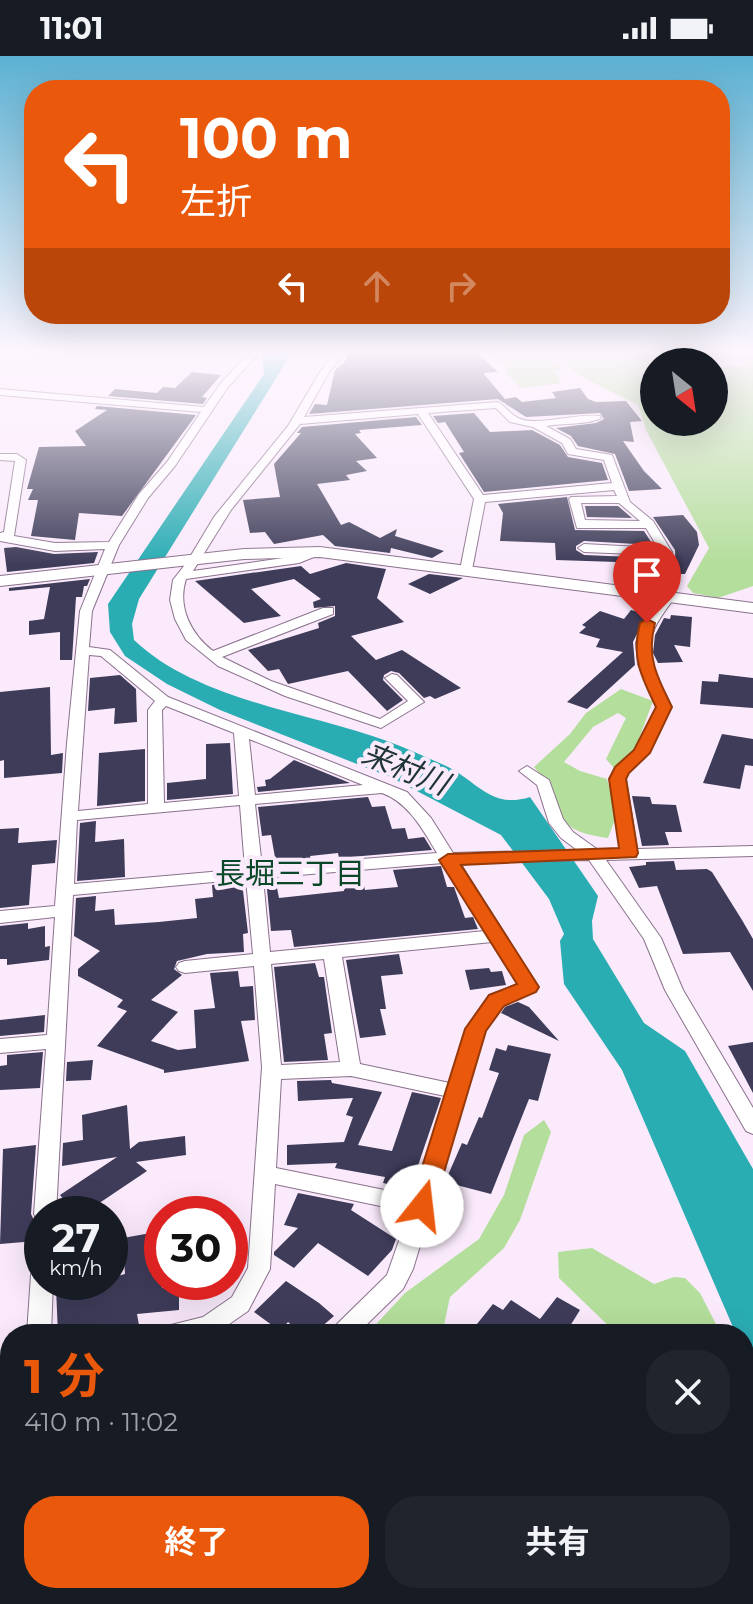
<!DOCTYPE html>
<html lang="ja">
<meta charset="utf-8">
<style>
:root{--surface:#171b24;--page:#20242c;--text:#f1f3f6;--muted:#9ea1a6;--accent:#ea580c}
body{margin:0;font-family:Montserrat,"Noto Sans JP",sans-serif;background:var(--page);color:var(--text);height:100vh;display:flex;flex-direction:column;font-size:30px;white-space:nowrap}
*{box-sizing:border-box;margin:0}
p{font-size:26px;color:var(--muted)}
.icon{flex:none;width:44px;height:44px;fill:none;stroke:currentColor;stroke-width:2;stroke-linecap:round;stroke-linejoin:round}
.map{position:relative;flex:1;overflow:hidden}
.drawer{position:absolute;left:0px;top:1268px;width:754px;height:280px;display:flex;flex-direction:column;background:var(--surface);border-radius:32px 32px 0 0;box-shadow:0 8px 32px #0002}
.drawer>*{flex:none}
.guide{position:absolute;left:24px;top:24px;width:706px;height:244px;border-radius:32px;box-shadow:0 8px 32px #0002;background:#ea580c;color:#fff;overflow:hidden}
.needle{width:52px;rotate:150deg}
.tools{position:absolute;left:640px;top:292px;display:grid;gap:16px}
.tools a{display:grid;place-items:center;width:88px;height:88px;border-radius:50%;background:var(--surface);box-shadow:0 8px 32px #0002;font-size:40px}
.speed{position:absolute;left:24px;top:1140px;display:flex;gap:16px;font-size:40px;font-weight:700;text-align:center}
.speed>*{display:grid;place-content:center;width:104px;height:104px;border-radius:50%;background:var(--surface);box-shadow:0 8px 32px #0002;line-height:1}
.speed small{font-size:20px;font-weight:400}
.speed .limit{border:12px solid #d22;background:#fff;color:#111}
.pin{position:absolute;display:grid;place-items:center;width:68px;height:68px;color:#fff;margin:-82px -34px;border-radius:50% 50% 50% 0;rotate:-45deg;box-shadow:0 0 8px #0007}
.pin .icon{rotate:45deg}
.me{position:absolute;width:88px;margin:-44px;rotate:16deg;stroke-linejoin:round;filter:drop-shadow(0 0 6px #0008)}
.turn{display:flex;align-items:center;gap:28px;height:168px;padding:0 24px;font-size:36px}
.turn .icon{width:104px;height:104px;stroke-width:2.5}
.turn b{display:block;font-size:56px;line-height:68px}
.lanes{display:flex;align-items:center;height:76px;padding:0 24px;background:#0003;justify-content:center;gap:40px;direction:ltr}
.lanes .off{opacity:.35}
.round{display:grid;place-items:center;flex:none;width:84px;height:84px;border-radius:32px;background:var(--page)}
.overview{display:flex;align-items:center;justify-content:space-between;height:136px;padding:0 24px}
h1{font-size:48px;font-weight:700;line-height:60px;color:var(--accent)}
.action{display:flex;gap:16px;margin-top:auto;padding:16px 24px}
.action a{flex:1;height:92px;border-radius:32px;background:var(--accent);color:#fff;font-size:32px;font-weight:700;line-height:92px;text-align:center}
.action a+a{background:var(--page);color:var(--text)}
.status{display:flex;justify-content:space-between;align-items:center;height:56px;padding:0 40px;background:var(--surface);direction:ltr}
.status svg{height:22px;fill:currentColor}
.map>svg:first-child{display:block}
.green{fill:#b4de9b}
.water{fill:#2aacb3}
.building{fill:#3e3c59}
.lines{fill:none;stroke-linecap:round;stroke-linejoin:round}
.highway-tunnel{stroke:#d0c1d2;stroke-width:18;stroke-dasharray:18 9;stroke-linecap:butt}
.street-casing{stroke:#8a718c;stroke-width:2}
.secondary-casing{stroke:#8a718c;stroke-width:2}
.street{fill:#fff;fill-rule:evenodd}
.secondary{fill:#fff;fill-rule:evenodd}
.route{fill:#ea580c;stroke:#983908;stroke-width:2}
.labels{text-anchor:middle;stroke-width:8;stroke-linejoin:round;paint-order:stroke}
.water-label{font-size:30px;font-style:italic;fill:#1e3435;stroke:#faeafc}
.neighbourhood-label{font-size:30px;fill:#0b4829;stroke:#faeafc}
</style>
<div class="status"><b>11:01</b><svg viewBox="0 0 49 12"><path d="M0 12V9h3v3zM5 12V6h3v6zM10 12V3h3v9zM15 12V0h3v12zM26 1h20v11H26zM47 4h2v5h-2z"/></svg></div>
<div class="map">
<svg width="753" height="1548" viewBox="0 0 753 1548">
<rect width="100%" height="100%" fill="#faeafc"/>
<!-- green -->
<g class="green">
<polygon points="485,293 543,293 564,313 555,315 561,327 521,332 505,316 508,313"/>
<path d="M548,293H600L650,299L674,295L709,306H654V366H714V308L725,311L749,309L728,293H753V530L718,542L693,537L687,530L709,492L647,376L638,349C607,333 572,319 548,293Z"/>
<path d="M621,633L653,645L634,696L615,713L606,703L626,662L618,657L593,671L564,706L580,715L607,723L617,758L608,782C545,774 569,751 534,711L570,678L586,657Z"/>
<polygon points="544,1064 551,1076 520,1164 504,1192 450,1241 444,1269 455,1278 367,1278 405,1237 479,1183 504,1139 524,1079"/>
<polygon points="592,1192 654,1228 674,1221 685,1222 700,1237 721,1278 617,1278 559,1222 558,1196"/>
<polygon points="89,1538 655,1538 651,1548 119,1548"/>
</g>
<!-- water -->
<path class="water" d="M269,293H290L291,298L139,543L132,568L134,584C197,644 307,656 387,685C406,692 425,701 444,709C476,723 490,754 530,741L598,840L592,865L593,883L644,967L685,995L753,1113V1337L744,1306V1278H736L622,1014L564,928L560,885L564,878L549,843L501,779L390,721L220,654L167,628L125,600L110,576L108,548L264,318L262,299Z"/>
<!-- building -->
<g class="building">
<polygon points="351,293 376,293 375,297 419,293 473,293 498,316 483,317 505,343 516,341 522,346 556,342 552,336 580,332 588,343 596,346 626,345 642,365 630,366 634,386 623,385 644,415 662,433 629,435 615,398 578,390 571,380 556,372 596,367 604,363 600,357 526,361 498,343 309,358 315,348 327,349 335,314 344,307"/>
<polygon points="192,316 221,319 202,341 207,342 203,348 108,340 115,333 157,337 163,331 175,332"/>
<polygon points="97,350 196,359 122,460 79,457 75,484 31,480 38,444 28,444 33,433 27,433 39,391 86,390 75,375 107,354 95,353"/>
<polygon points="474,357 490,376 532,374 560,389 568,401 602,407 608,424 484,436 459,397 464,396 445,366 438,367 433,360"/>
<polygon points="416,361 422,369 359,374 361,377 355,378 377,402 356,405 367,415 346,419 350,424 317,428 341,469 349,466 380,482 397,473 395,480 444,495 432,502 391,492 390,497 335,490 323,479 274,488 265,476 250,477 243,444 280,441 274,408 301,377 297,377 302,371"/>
<polygon points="567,441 575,474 644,475 653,489 584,485 576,490 576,494 584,499 657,502 658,518 619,517 617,506 556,504 555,487 500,485 503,457 498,448"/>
<polygon points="585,450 618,450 632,462 587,461"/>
<polygon points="683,459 697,476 699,489 685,518 676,518 675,494 653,461"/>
<polygon points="16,491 54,498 98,496 94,507 7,516 4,492"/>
<polygon points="346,507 386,513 377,542 404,566 351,580 376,604 402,594 461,632 435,643 430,640 424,642 399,617 391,615 384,619 383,624 403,644 387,655 348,615 288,628 279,613 268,615 248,594 319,572 318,567 335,560 335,550 314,552 313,546 321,543 294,523 251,533 281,560 244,567 195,525 301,510 310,518"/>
<polygon points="429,518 463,522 430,538 408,528"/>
<polygon points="90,523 87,530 84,530 82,541 76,541 72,604 60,604 60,576 29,579 29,565 44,563 50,531 9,535 9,532"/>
<polygon points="631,554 647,558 633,586 635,609 587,653 567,646 623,596 596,591 600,583 579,577 586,571 582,569 600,555 624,563"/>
<polygon points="671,559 692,561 690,591 674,589 683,606 658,607 653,597 655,579 664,562 670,563"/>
<polygon points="719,618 753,622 753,652 700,648 702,625 718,626"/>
<polygon points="120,619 136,633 137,666 114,668 115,652 88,655 90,622"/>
<polygon points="50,631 51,699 63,697 62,717 4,722 4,704 0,705 0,636"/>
<polygon points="722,678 753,683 753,710 745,709 740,733 703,727"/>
<polygon points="230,687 233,738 167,744 167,727 206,723 206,688"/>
<polygon points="145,693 145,745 97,750 99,697"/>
<polygon points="294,704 350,727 258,736 257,731 266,730 265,724 270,723"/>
<polygon points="632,740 650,741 652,748 676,749 682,776 665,776 669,789 642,790"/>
<polygon points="368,741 372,751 385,750 392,773 405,772 408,783 424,781 432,794 339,802 338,797 310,800 311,804 276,807 271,779 262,780 258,751"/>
<polygon points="96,765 95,786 124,783 125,821 77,825 80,767"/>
<polygon points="19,772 18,787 57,784 55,807 32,809 29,849 0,852 0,773"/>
<polygon points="674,805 676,814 707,813 712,816 742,864 753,883 753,935 730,896 683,898 657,830 639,832 629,811 646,809 646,806"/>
<polygon points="441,810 447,831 454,831 465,862 473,861 478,873 294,891 291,874 271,875 267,833 277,832 279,842 344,835 342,818 361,817 365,834 398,831 393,814"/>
<polygon points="242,826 248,877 243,878 244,896 207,898 177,905 174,913 182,919 151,944 178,956 151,985 178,994 196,992 194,954 215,952 210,917 238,915 240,931 253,930 255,964 241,965 249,1005 164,1017 164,1014 97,990 127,955 117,951 123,944 78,920 78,913 100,895 74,880 76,842 96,840 95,855 114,853 115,869 159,866 197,862 195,843 213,841 212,829"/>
<polygon points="28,867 28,873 45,870 45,891 50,890 49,904 7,909 7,903 0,903 0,870"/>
<polygon points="399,898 403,918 381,920 386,953 380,953 386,979 360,982 346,904"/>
<polygon points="315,907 319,921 324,921 332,977 324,978 328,1004 284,1006 274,911"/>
<polygon points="489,912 491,916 502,915 506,929 470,934 465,914"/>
<polygon points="518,946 529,951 559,985 501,957 505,951"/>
<polygon points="45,959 44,976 0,980 0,964"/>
<polygon points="753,986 753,1037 728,990"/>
<polygon points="508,989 551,998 538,1045 529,1043 491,1138 445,1126 462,1087 467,1089 479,1061 482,1062 499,1017 489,1014 496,992 506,995"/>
<polygon points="43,996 40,1032 0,1034 0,1010 7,1009 7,999"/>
<polygon points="93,1004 91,1024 66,1025 67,1006"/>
<polygon points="331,1024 332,1027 382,1036 358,1089 392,1095 412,1036 441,1042 410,1133 383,1127 385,1121 335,1112 337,1107 287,1109 287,1089 344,1086 353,1061 346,1059 353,1042 298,1045 297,1025"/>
<polygon points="127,1049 130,1093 139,1086 185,1080 186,1099 136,1106 147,1115 83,1158 75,1158 60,1139 117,1101 62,1110 63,1087 83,1084 82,1059"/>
<polygon points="36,1089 31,1158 37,1170 36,1185 0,1188 3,1093"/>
<polygon points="298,1137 354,1148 351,1154 396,1183 392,1194 368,1220 318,1187 294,1212 274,1199 274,1196 298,1172 284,1169"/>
<polygon points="162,1175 162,1232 179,1230 179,1254 137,1258 140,1275 126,1278 58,1278 56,1232 110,1226 110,1222 125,1218 123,1182"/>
<polygon points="286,1225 319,1247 334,1260 313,1278 301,1278 288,1266 280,1275 254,1256"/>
<polygon points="557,1241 580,1254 565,1278 494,1278 477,1268 493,1248 503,1254 511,1244 540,1263"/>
</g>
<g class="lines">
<!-- highway-tunnel -->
<polyline class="highway-tunnel" points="739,293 753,296"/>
<!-- street casing -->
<g class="street-casing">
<g id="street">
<path d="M253,293H263L228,331L175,410L148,442L119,489L92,555L89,591L110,594L168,641L407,736L431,762L453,797L577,794L561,782L549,767L537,729L519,715L527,710L549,724L563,763L573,776L598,794L620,793L610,723L616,712L636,695L657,651L638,608L636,587L642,569L663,541L660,499L584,496L578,492L584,488L658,492L646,472H577L569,443L571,441L617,440L614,434L485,446L472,514L466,518L460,514L474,443L418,358L300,368L231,454L193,515L297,500L320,492L326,496L299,507L186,523C177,551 191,578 213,595L323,552H333V558L222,601L271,625L380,663L408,645L385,622L392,618L397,619L424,646L381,672L285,640L218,610L186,584L175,563L170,544L173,524L187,506L214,461L288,370L320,316L338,293H348L329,316L304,361L498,346C505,350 510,358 518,362C536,371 576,357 600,360L601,362C587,369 563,367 546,370L570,383L576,393L612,399L630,446L653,465L672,496L675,541C654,570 641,585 657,622C661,632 668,640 671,651L649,697L628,717L626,723L637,793L753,790V800L606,804L661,882L683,934L753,1052V1078L746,1075L665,934L644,883L589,804L460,807L538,931L535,935L503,949L485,974L413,1213L403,1233L357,1278H330L334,1271L387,1219L409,1156L275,1128L270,1213L248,1255L215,1278H159L163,1271L203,1261L232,1241L248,1212L262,1011L254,910L185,917L179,915L176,911L179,907L185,905L253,898L246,823L73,839L56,1158H42V1166L37,1164L34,1158L46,993L0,997V983L47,979L55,861L0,867V855L55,850L67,687L80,555L105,493L55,495L0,485V477L4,476L15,405L0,404V398H17L26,404L14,480L55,487L109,486L139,438L167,406L201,356L0,339V333L204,351L221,327ZM496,352L510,366L533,371L562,387L568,398L604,404L612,427L483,439L428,357ZM581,447H619L640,465L585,464ZM89,599L101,600L155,645L148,654V748L78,755ZM166,650L234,677L239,740L164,747L162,654ZM249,683L363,729L255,739ZM382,737C409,747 423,774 437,797L262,811L255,748ZM240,749L245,813L74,828L77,764ZM443,807L485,875L270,896L263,822ZM492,886L518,928L489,939L469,968L450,1027L360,1008L342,901ZM324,903L340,1006L281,1009L271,908ZM351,1020L445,1040L414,1140L276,1112L281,1023Z"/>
<polygon points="42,1210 42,1226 53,1226 51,1278 27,1278 31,1219 34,1212"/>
<polygon points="10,1301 10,1323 0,1324 0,1302"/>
<polygon points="0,1437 10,1437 10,1487 0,1492"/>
<polygon points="744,1527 750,1538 752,1548 724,1548 724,1538 744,1538"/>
</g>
</g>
<!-- secondary casing -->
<g class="secondary-casing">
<polygon id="secondary" points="320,491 753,547 753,557 320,501 244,503 0,530 0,520 244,493"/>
</g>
<!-- street -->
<use href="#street" class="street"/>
<!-- secondary -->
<use href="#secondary" class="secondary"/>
</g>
<!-- sky -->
<linearGradient id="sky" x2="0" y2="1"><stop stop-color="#5cb1d3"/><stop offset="0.58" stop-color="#fdf6fe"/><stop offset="1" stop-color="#fdf6fe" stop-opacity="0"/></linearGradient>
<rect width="753" height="509" fill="url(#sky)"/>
<!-- route -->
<path class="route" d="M647,563L655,567C646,601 657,621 672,651L650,697L629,717L626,723L638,797L636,801L461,809L539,931L536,936L504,950L486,975L434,1150L431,1157L422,1160L414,1157L410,1150L465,973L489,939L517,928L439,804L448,798L619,792L609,723L615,711L634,694L656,651C641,620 631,601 640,567Z"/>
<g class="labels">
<!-- water labels -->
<g class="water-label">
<text transform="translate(405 713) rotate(22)" y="10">来村川</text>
</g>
<!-- neighbourhood labels -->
<g class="neighbourhood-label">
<text x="290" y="828">長堀三丁目</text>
</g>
</g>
</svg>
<div class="tools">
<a><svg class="needle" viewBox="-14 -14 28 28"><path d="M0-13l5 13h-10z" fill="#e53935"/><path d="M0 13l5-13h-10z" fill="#9ea1a6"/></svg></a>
</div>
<div class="speed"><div>27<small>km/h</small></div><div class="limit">30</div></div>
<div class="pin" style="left:647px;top:567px;background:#d93025"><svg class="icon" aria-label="arrive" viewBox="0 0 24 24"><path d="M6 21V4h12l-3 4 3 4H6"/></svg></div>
<svg class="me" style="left:422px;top:1150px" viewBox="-20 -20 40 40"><circle r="19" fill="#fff"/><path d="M0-13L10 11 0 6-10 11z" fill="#ea580c"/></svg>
<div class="guide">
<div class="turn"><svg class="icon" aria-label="left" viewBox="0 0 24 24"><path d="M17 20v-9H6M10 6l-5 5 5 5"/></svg><div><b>100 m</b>左折</div></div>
<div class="lanes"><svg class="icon" aria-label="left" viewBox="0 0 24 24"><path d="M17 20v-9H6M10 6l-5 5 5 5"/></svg><svg class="icon off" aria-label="ahead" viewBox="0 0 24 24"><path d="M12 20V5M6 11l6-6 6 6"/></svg><svg class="icon off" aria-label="right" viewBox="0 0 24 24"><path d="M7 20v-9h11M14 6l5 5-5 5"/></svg></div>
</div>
<section class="drawer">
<div class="overview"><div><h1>1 分</h1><p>410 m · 11:02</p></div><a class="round"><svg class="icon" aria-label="close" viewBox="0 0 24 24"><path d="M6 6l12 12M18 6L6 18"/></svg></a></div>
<div class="action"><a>終了</a><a>共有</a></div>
</section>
</div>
